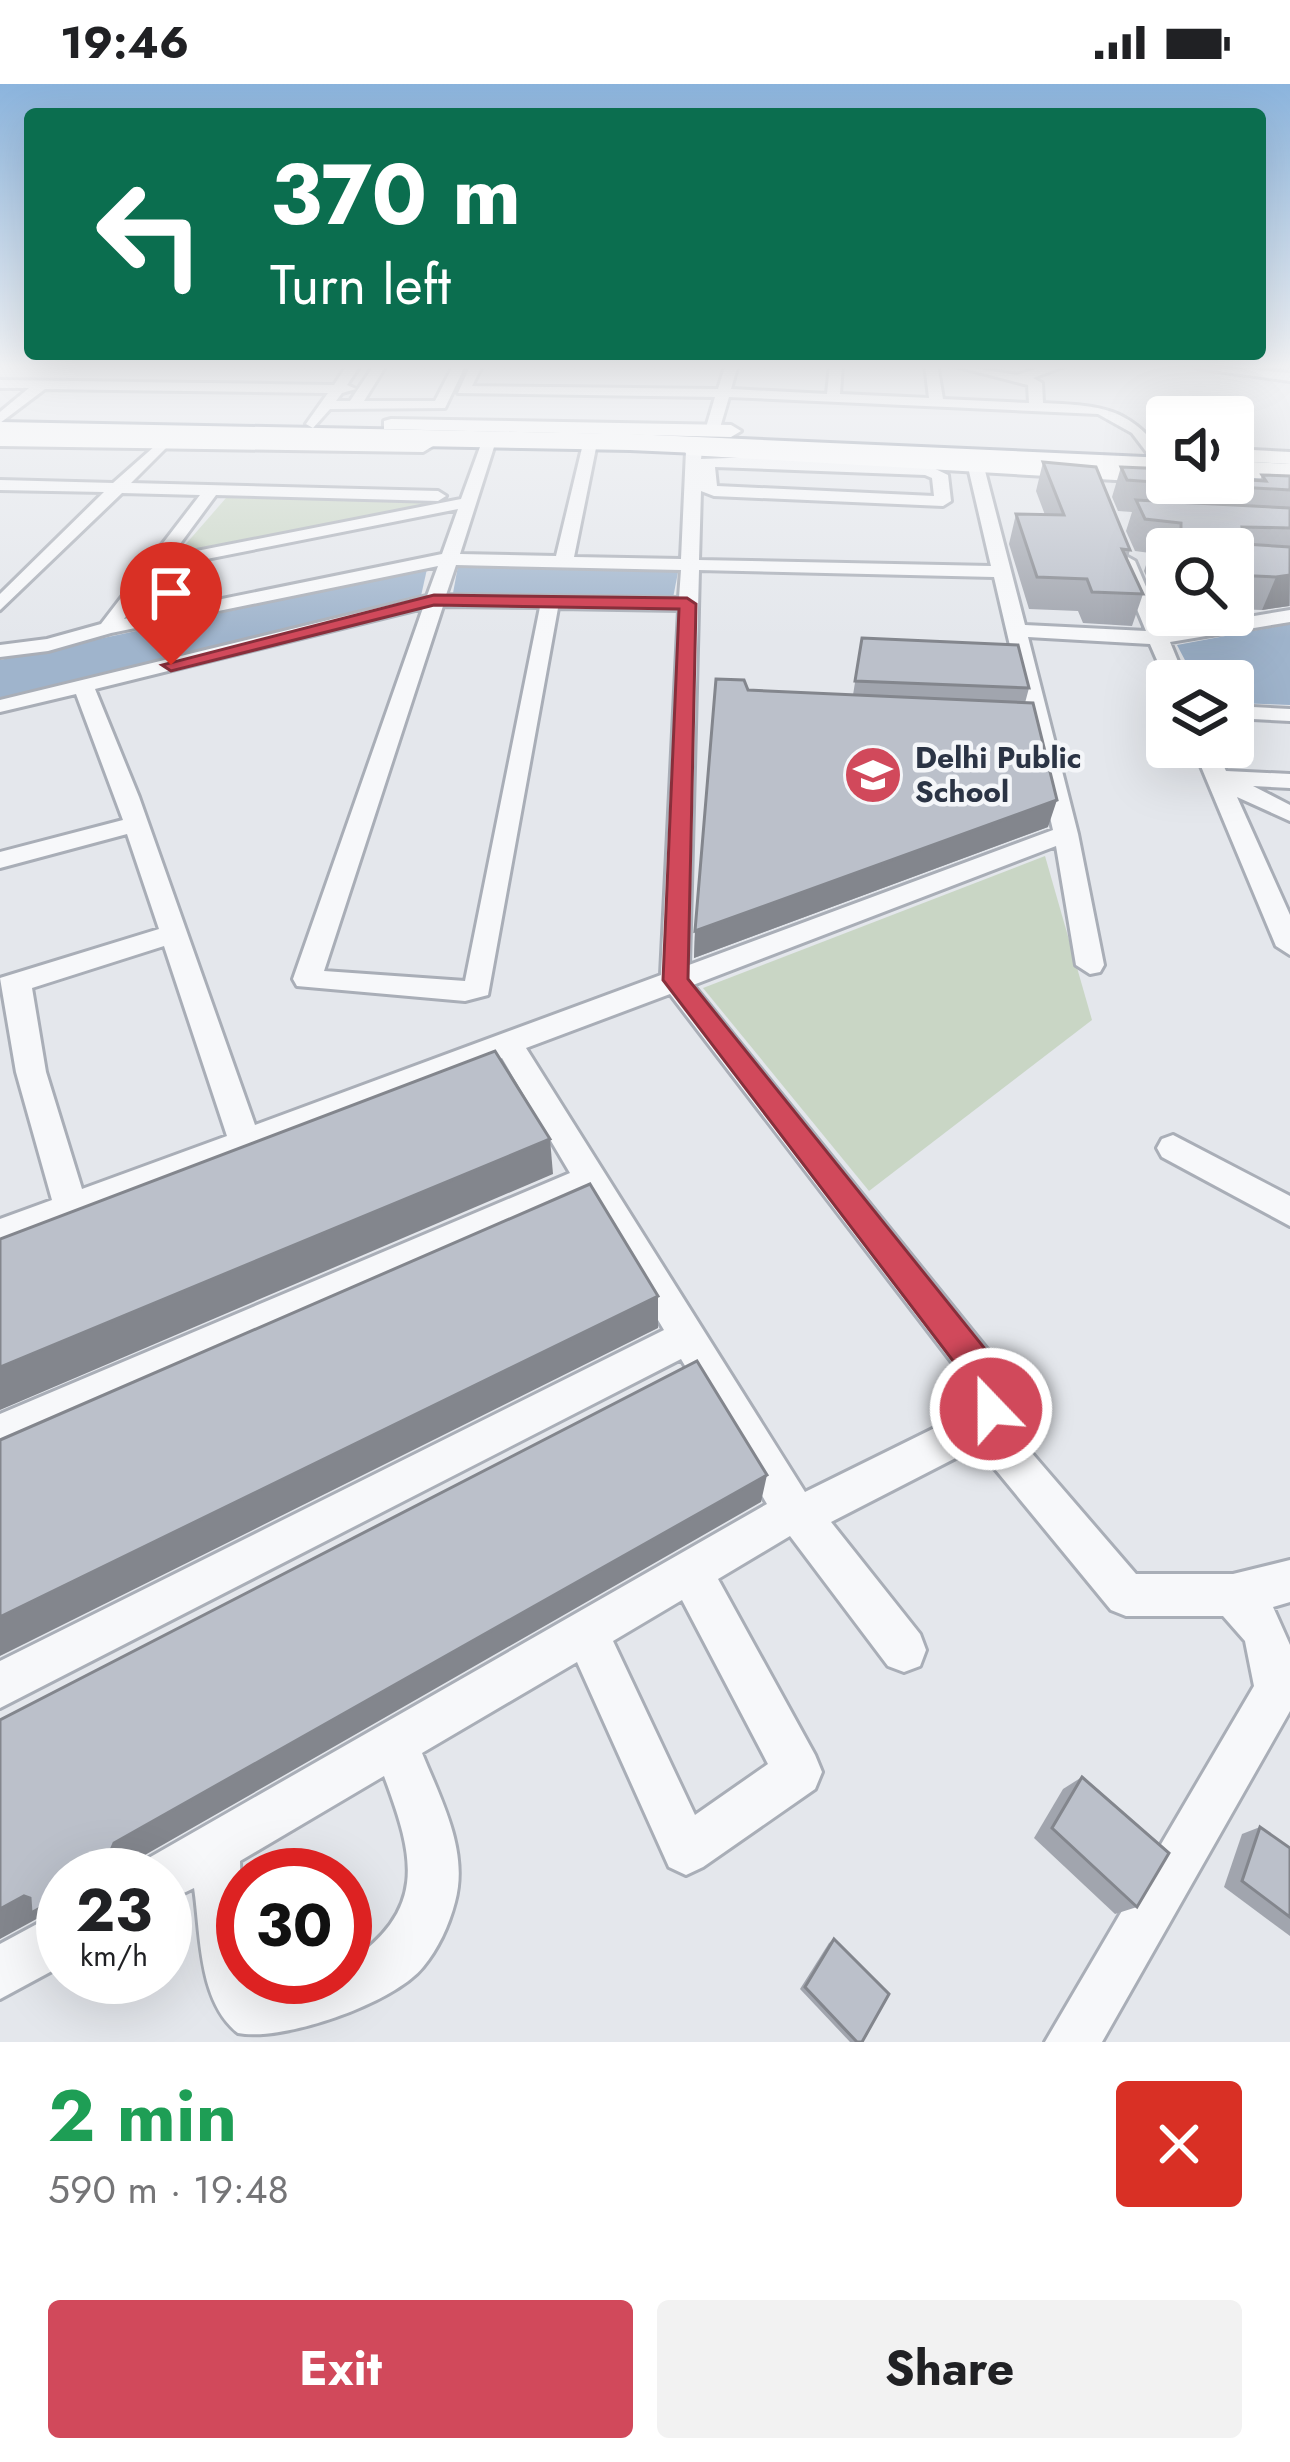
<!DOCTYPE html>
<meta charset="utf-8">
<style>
:root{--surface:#fff;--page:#f2f2f2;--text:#202124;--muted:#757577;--accent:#d1495b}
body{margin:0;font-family:Jost,sans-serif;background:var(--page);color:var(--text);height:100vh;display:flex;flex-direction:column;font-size:45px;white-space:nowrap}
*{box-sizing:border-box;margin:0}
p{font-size:39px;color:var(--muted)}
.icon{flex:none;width:66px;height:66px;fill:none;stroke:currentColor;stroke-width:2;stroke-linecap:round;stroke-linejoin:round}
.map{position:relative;height:1958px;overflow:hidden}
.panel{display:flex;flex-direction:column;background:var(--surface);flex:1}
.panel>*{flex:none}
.hud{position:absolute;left:24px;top:24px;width:1242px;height:252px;border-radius:12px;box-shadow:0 12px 48px #0002;background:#0b6e4f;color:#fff;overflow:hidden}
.controls{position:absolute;left:1146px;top:312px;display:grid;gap:24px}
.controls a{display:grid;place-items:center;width:108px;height:108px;border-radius:12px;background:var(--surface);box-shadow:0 12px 48px #0002;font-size:60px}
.speed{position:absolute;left:36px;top:1764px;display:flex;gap:24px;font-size:60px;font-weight:700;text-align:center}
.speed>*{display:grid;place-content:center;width:156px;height:156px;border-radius:50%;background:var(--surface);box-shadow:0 12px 48px #0002;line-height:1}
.speed small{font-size:30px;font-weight:400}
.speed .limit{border:18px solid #d22;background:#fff;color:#111}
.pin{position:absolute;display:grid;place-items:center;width:102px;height:102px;color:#fff;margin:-123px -51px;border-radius:50% 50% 50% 0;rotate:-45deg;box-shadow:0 0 12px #0007}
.pin .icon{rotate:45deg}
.me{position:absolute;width:132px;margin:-66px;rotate:338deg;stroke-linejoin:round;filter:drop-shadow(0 0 9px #0008)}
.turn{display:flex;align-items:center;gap:42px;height:252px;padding:0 48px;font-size:54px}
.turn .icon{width:156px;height:156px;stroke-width:2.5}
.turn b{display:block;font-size:84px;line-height:102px}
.round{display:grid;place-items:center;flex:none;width:126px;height:126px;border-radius:12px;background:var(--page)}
.head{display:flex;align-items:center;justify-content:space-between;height:204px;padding:0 48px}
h1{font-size:72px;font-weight:700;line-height:90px;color:#1e9e55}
.cta{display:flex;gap:24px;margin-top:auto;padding:24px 48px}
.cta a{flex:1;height:138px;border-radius:12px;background:var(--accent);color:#fff;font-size:48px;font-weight:700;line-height:138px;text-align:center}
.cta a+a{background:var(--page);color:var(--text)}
.status{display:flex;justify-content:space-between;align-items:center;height:84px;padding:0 60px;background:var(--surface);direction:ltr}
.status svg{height:33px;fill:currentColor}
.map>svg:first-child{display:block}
.green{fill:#c9d6c5}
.water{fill:#9fb4cc}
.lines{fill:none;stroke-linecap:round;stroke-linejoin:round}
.street-casing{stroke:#a9aeb7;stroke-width:6}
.secondary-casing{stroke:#a9aeb7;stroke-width:6}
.highway-casing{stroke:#8b94a3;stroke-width:6}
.street{fill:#f7f8fa;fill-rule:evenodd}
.secondary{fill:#fff;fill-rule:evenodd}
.highway{fill:#fff;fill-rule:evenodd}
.wall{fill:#a1a5ae}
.shaded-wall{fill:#83868d}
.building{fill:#bbc0ca;stroke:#83868d;stroke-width:3}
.route{fill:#d1495b;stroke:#882f3b;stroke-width:3}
.labels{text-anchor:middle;stroke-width:9;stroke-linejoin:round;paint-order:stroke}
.far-poi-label{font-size:30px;font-weight:bold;fill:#2b3445;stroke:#f4f6f9;text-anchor:start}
</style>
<div class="status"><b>19:46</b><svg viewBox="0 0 49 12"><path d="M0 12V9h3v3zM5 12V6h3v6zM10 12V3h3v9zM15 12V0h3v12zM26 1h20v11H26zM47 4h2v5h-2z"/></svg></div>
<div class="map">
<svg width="1290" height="1958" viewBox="0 0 1290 1958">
<rect width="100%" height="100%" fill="#e4e7ec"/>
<!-- green -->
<g class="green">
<polygon points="226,414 445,417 178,469"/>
<polygon points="1045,772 1092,936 869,1107 703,904"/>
</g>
<!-- water -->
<g class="water">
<polygon points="458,482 679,483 673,514 453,509"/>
<polygon points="427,485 421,512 0,614 0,576"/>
<polygon points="1290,540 1290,621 1233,619 1233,597 1196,597 1177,561"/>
</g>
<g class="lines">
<!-- street casing -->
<g class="street-casing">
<g id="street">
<polygon points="348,280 361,280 347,301 356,305 342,309 336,317 350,317 375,280 387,280 364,317 435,317 454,280 466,280 445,324 330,325 313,344 306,340 328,309 45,305 0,339 0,328 29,304 0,304 0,296 334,301"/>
<path d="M471,280H483L472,302L718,305L726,280H738L731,305L827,310L830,280H842L840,310L929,314L925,280H937L943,315L1029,319L1028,301L947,280L1017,291L1051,280H1070L1033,294L1042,299L1043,319C1096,322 1126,321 1161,367L1148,370L1132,349L1098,330L729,313L719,347L712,351L705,347L715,313L458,309Z"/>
<polygon points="1191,280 1290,289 1290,297 1197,284"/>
<path d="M164,354L169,361L131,399L438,407L446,412L438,417L216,411L171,472L461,415L480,363L487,359L494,363L460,470L556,472L582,364L589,360L596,364L574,473L681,475L686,367L694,362L702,367L701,375L756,373L764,367L772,374L927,381L948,391L951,417L943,422L714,412L701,407L699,476L991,482L968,383L976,378L984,383L1025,541L1146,547L1117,477L1126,472L1135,477L1165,547L1290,526V538L1170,558L1186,597L1167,599L1150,560L1028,553L1078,750L1104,881L1100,888L1090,890L1076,881L1056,762L693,901L1007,1290L1013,1303L1005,1338L1136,1490H1233L1290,1476V1518L1273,1523L1290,1561V1627L1102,1958H1045L1254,1602L1245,1557L1223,1532H1126L1111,1526L977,1363L831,1438L920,1550L926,1566L920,1582L904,1588L888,1582L790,1452L718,1495L815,1671L822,1688L815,1705L703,1783L686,1791L669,1783L577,1578L422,1669C441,1716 469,1767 455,1818C449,1841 438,1865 423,1883C393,1920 282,1958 238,1949C198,1917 201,1850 194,1804L165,1818V1791H141L147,1775L767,1420L681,1275L0,1624V1577L664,1246L584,1112L0,1368V1330L570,1089L502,974L0,1164V1135L52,1116L16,988L0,894L159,845L127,750L0,784V768L123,736L76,610L0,628V616L427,512L438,482L111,549L48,567L0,573V561L47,555L101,540L200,411L122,409L0,526V510L104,408L0,406V396L113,399ZM715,383L925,391L932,394L934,412L717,402ZM458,425L442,470L124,535L161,484ZM456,481L681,486L679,514L446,511ZM699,486L994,493L1053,746L689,881ZM443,522L540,523L465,897L324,887ZM423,524L293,895L297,902L465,917L488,911L558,524L679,526L661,891L255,1041L139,713L95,605ZM164,862L227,1052L82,1105L46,988L32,904ZM670,910L974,1307L961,1331L805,1408L526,964ZM682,1516L768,1680L695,1731L613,1557ZM384,1692C415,1775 428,1826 345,1881V1893H323L277,1912L260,1893H243L240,1777Z"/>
<polygon points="1233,622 1290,625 1290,637 1233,634"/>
<polygon points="1193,663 1215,663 1226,687 1290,690 1290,704 1253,702 1290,721 1290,737 1237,713 1290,831 1290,871 1276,862"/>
<polygon points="1173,1051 1290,1112 1290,1142 1162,1073 1157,1064 1162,1055"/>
<polygon points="63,1826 63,1881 0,1915 0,1860"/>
</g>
</g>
<!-- secondary casing -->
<g class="secondary-casing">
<g id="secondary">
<polygon points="391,335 731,341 741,347 731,353 384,345 384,337"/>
<polygon points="0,350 423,356 433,362 423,368 0,362"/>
<polygon points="695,361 1167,385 1167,399 688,371 684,367"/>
<polygon points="1233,365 1290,368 1290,380 1233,377"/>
</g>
</g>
<!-- highway casing -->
<g class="highway-casing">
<g id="highway">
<polygon points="0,338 630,350 1167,374 1167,390 630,366 0,354"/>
<polygon points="1233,377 1290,380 1290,396 1233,393"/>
</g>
</g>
<!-- street -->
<use href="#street" class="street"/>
<!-- secondary -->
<use href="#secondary" class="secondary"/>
<!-- highway -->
<use href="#highway" class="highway"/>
</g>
<!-- wall -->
<g class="wall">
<polygon points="1043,378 1130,466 1127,476 1143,510 1132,542 1083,539 1078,527 1029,525 1009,460 1016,430 1045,431 1036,407"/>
<polygon points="1121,383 1167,399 1260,397 1262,391 1290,392 1290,522 1262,526 1233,525 1233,465 1167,465 1167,499 1149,498 1144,487 1150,469 1135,467 1126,447 1132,428 1118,427 1112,413"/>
<polygon points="862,554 1029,604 1025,619 1048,743 694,874 695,847 748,606 853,611"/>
<polygon points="1082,1693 1137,1823 1115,1830 1034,1754 1063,1705"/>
<polygon points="1260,1743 1290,1764 1290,1852 1224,1803 1242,1750"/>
<polygon points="834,1855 862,1958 850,1958 800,1905 829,1859"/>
</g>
<!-- shaded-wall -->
<g class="shaded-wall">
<polygon points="1290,491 1289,522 1262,526 1276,493"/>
<polygon points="1057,716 1048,743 694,874 695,847"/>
<polygon points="550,1055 553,1090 0,1326 0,1283"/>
<polygon points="658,1212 658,1244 0,1572 0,1533"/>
<polygon points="767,1391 761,1418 145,1771 137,1789 138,1791 98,1791 114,1759"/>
<polygon points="63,1811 63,1837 42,1832 0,1855 0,1825 24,1812"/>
</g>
<!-- building -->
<g class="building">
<polygon points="1043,378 1096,383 1130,466 1122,465 1143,510 1092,508 1087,495 1037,493 1016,430 1064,431"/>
<polygon points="1121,383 1167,385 1167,399 1127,396"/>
<polygon points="1262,391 1290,392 1290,406 1172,399 1233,399 1233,395 1266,397"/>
<polygon points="1136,416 1290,424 1290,444 1242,443 1245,460 1290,463 1290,491 1276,493 1233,491 1233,465 1160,466 1155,455 1181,455 1181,439 1145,435"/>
<polygon points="862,554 1018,561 1029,604 855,597"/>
<polygon points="716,595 744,596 748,606 1033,619 1057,716 695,847"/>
<polygon points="495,967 550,1055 0,1283 0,1155"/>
<polygon points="590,1100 658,1212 0,1533 0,1356"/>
<polygon points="697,1277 767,1391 114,1759 106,1778 110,1784 98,1791 63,1791 63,1811 31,1829 30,1814 24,1812 0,1825 0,1636"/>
<polygon points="1082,1693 1169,1769 1137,1823 1052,1744"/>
<polygon points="1260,1743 1290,1764 1290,1833 1242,1797"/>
<polygon points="834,1855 889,1910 862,1958 857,1958 805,1903"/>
</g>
<!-- sky -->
<linearGradient id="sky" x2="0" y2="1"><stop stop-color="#8bb4dd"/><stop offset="0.51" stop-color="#f3f4f6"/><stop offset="1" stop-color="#f3f4f6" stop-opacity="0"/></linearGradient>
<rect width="1290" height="554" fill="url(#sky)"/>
<!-- route -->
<polygon class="route" points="434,511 687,514 696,520 688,895 1006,1291 1011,1303 1004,1337 991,1342 979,1337 974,1325 976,1307 663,896 679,525 434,521 171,587 162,581"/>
<!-- icons -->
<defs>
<g id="school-disc" transform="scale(3)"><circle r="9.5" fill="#d1495b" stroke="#f4f6f9"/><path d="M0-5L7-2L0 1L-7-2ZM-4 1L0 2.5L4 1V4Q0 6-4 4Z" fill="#fff"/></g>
</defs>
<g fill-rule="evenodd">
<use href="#school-disc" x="873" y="691"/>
</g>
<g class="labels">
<!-- far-poi labels -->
<g class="far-poi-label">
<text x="915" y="684">Delhi Public<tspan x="915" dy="34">School</tspan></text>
</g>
</g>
</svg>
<div class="controls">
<a><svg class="icon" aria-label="sound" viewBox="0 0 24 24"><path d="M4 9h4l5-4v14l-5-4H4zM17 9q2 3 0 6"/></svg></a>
<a><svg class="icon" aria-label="search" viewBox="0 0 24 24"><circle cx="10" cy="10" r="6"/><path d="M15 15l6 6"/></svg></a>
<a><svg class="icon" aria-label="layers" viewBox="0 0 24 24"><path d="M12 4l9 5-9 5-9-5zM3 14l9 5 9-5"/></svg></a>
</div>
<div class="speed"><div>23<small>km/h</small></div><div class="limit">30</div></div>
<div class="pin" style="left:171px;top:581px;background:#d93025"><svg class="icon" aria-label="arrive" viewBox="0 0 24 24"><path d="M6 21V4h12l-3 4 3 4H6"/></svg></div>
<svg class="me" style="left:991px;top:1325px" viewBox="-20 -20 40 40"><circle r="17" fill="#d1495b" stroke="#fff" stroke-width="3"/><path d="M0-11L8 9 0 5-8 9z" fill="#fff"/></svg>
<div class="hud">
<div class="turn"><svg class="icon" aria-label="left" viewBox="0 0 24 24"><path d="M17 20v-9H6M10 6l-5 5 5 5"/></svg><div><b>370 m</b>Turn left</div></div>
</div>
</div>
<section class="panel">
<div class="head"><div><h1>2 min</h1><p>590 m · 19:48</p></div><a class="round" style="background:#d93025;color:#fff"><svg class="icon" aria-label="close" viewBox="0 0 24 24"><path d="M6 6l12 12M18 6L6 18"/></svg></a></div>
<div class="cta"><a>Exit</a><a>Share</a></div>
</section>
